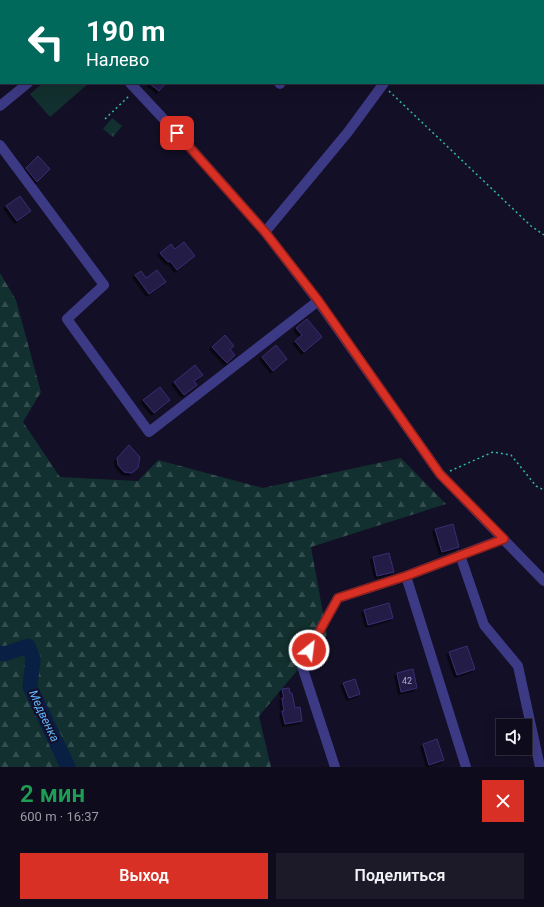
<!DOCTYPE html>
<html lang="ru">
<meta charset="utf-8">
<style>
:root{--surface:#0e0b1c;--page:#1c1929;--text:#f1f3f6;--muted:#9b9ba3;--line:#2e2b3b;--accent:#d93025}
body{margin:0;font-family:Roboto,sans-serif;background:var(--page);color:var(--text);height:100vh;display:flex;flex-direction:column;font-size:15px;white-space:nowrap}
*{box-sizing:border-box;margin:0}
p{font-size:13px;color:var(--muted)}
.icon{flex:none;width:22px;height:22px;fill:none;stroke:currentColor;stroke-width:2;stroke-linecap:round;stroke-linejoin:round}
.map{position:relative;height:767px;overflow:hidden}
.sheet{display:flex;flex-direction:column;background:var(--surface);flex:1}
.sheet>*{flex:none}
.banner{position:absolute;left:0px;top:0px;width:544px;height:84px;box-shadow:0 4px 16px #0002,0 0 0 1px var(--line);background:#00695c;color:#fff;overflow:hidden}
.tools{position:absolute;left:496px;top:719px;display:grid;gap:8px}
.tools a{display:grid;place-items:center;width:36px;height:36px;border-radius:0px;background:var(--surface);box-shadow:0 4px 16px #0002,0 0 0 1px var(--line);font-size:20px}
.pin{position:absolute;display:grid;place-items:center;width:34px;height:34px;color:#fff;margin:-17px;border-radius:8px;box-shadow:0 2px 6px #0006}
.me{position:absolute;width:44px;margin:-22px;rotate:29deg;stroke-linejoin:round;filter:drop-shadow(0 0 3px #0008)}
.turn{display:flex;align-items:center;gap:14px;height:84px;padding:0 20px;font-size:18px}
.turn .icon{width:52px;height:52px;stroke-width:2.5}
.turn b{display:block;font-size:28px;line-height:34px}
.round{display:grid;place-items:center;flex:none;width:42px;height:42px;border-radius:0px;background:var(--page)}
.head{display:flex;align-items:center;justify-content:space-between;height:68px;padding:0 20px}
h1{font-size:24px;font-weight:600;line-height:30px;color:#1e9e55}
.primary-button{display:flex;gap:8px;margin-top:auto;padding:8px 20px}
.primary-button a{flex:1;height:46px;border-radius:0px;background:var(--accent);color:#fff;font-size:16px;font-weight:600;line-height:46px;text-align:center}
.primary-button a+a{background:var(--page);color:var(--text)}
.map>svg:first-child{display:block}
.grass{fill:#12302f}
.forest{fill:url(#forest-firs)}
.park{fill:url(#park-tufts)}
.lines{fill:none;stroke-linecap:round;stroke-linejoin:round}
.river{stroke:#0a1f44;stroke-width:15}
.building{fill:#241b47;stroke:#3b2d73;filter:url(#shadow)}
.path{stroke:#2fb8b0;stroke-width:1.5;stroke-dasharray:2 3;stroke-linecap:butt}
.minor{stroke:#3d3a85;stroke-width:10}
.route-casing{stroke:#8d1f18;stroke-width:10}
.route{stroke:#d93025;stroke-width:7}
.labels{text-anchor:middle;stroke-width:4;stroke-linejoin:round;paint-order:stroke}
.number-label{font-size:9px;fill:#aca6d1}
.water-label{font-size:12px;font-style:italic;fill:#62b6ff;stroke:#130f26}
</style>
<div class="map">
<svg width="544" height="767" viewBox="0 0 544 767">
<defs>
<pattern id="forest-firs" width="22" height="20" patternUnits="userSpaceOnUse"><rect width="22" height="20" fill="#12302f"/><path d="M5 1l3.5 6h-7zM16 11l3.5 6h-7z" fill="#344d4e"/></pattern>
<pattern id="park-tufts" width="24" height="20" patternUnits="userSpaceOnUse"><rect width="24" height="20" fill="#12302f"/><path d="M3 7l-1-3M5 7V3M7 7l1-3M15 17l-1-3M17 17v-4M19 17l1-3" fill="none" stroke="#344d4e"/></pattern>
<filter id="shadow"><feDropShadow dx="-2.5" dy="2.5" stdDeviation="0" flood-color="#0009"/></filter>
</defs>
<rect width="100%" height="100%" fill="#130f26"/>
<!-- grass -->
<polygon class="grass" points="43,83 89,83 50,117 30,94"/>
<!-- forest -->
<polygon class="forest" points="0,273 16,300 41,392 23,422 60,477 138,481 158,460 263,488 401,458 446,504 311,547 327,635 259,716 271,767 0,767"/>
<!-- park -->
<polygon class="park" points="112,118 122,126 113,137 103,129"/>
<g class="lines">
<!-- river -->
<polyline class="river" points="0,653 4,654 28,646 33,658 30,687 68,767"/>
</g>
<!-- building -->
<g class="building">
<polygon points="149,83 166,83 159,91"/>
<polygon points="38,156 50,169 37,182 26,168"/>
<polygon points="20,196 31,211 17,221 6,206"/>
<polygon points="184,242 195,256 177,270 170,261 168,262 160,253 171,244 175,249"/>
<polygon points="157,270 166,282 149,294 135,275 141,271 146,278"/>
<polygon points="307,319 322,337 304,352 295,341 302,335 296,328"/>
<polygon points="225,335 234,346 230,349 235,355 227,363 212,347"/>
<polygon points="276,345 287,359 273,371 262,357"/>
<polygon points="195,365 203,375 194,381 197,385 184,395 174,382"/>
<polygon points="160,387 170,400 154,413 143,400"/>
<polygon points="129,445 140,457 138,468 132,473 124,472 118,465 117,458"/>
<polygon points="453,524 459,547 442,552 435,529"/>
<polygon points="389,553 394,572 377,576 373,557"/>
<polygon points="389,603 393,618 368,625 364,610"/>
<polygon points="467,646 475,669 457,675 449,652"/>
<polygon points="413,669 417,688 401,692 397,673"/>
<polygon points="355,679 360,694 349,698 343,683"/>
<polygon points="289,688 290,693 292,693 295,708 300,707 302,721 285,724 282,711 284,711 282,698 284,698 282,689"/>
<polygon points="437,739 444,760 429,765 423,744"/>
</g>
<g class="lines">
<!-- path -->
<g class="path">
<polyline points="389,91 531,226 544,235"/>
<polyline points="105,119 130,95"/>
<polyline points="450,471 493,452 511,455 536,486 544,490"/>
</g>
<!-- minor -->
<g class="minor">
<polyline points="86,0 86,1"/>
<polyline points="125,0 127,1"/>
<polyline points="400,0 401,1"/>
<polyline points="543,72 544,72"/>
<polyline points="130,83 187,144 265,232 318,301 440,474 544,581"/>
<polyline points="279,83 280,84"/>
<polyline points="0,106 28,83"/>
<polyline points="0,145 104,285 67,319 149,432 318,301"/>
<polyline points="265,232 348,132 384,83"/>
<polyline points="460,555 484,625 518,666 540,767"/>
<polyline points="335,767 301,663 338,598 406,576"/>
<polyline points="466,767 406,576 503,539"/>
</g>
</g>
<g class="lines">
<!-- route casing -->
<g class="route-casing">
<polyline id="route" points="177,133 265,232 318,300 440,474 504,539 406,576 338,598 309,650"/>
</g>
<!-- route -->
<use href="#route" class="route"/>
</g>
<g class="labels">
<!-- number labels -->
<g class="number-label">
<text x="407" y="684">42</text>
</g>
<!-- water labels -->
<g class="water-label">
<text transform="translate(44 716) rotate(65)" y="4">Медвенка</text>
</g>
</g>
</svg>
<div class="tools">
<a><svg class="icon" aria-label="sound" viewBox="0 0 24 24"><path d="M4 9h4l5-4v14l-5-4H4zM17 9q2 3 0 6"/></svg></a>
</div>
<div class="pin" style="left:177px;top:133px;background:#d93025"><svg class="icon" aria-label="arrive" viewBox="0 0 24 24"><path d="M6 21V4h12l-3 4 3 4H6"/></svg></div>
<svg class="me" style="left:309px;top:650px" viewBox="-20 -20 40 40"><circle r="17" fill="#d93025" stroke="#fff" stroke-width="3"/><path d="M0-11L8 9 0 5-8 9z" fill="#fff"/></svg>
<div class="banner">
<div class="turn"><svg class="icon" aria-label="left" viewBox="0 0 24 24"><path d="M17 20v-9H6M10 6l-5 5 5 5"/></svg><div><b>190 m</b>Налево</div></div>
</div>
</div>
<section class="sheet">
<div class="head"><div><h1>2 мин</h1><p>600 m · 16:37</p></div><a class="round" style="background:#d93025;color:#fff"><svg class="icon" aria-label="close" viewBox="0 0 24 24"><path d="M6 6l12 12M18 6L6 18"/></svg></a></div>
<div class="primary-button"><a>Выход</a><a>Поделиться</a></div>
</section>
